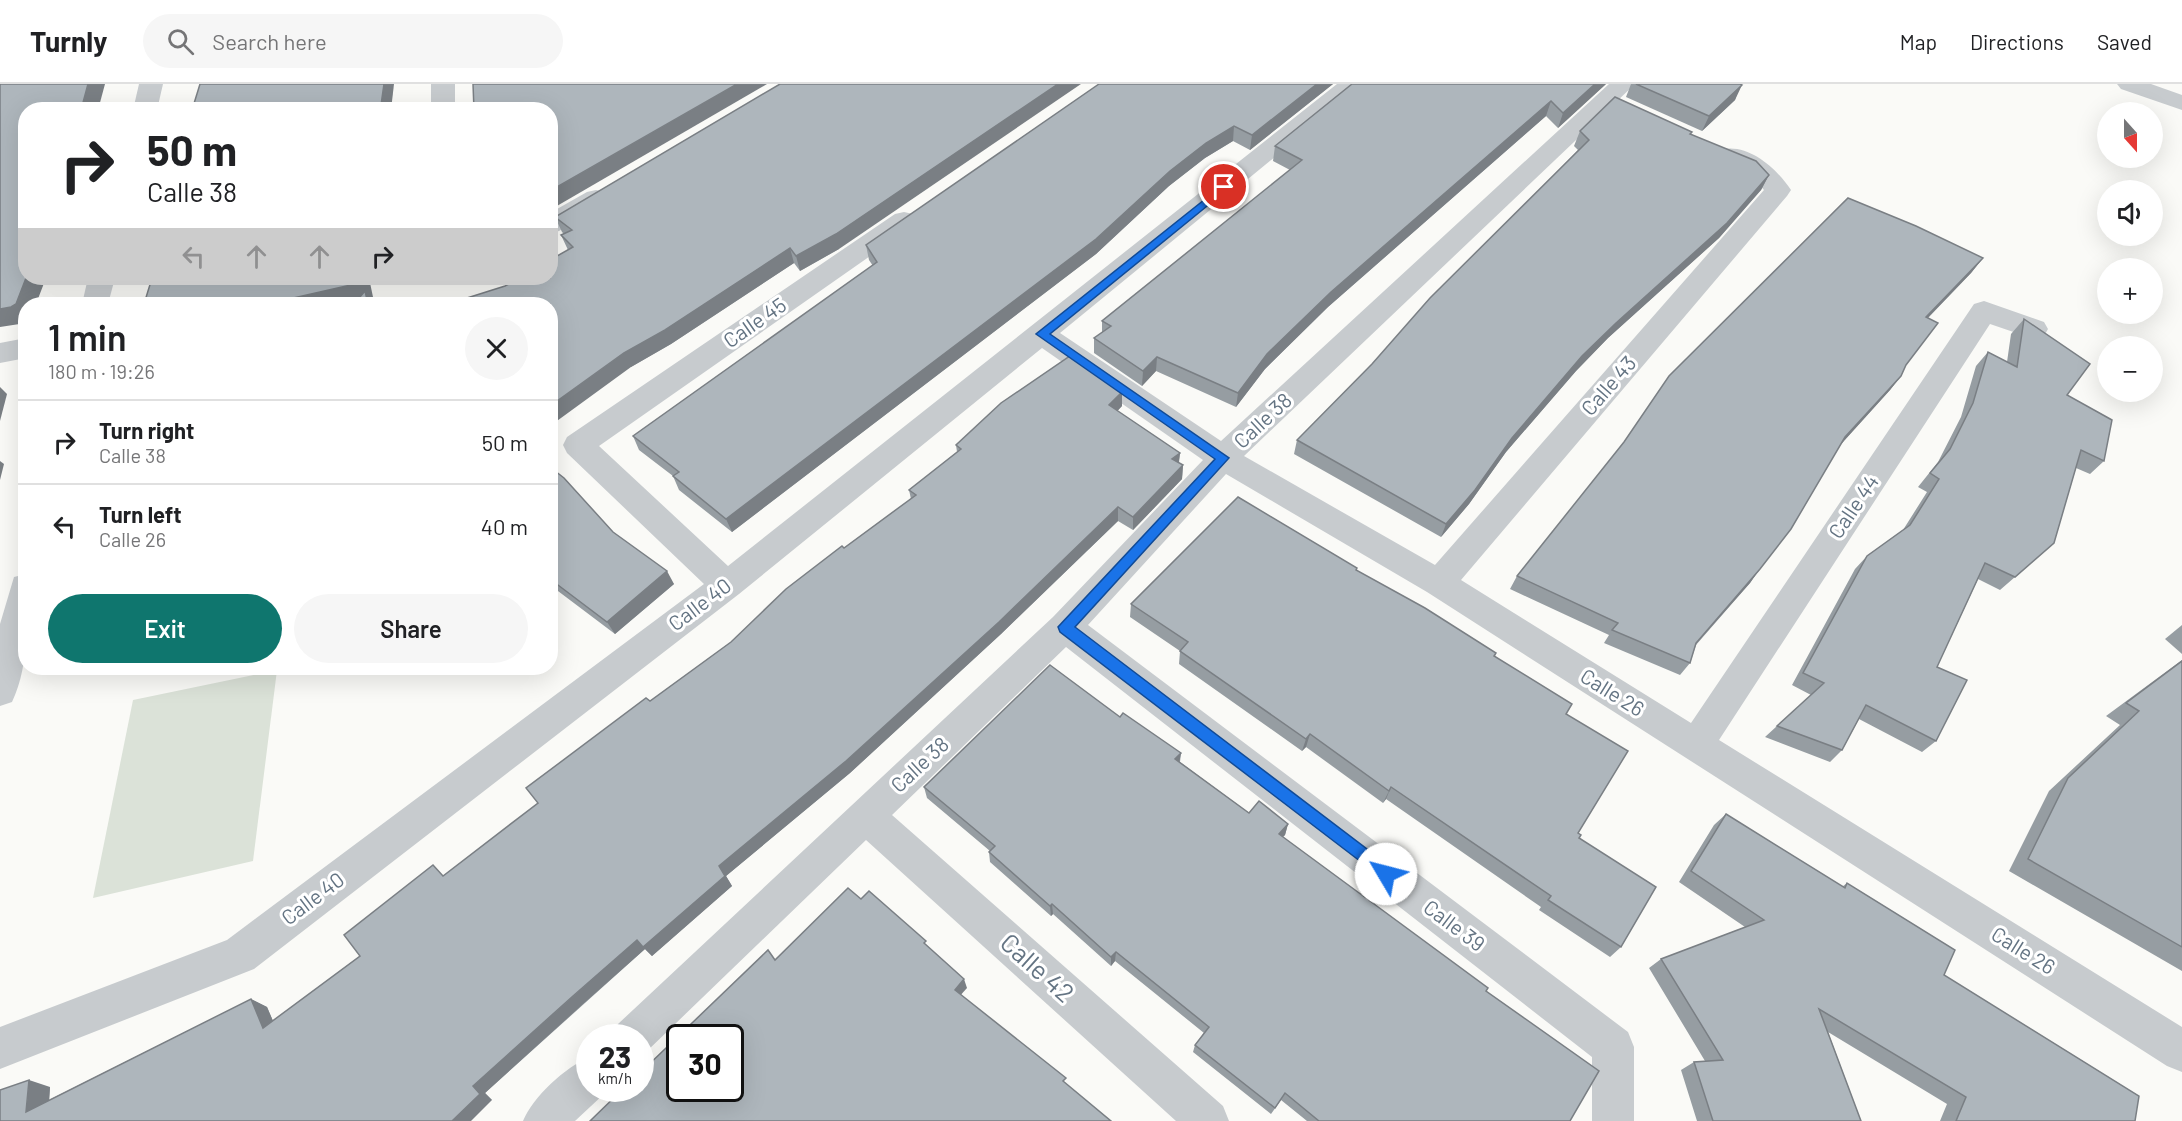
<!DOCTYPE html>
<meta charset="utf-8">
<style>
:root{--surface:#fff;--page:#f6f6f6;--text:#202124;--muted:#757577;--line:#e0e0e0;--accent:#0f766e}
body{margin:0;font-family:Barlow,sans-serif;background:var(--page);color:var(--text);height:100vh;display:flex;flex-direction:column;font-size:22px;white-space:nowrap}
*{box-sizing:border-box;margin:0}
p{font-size:20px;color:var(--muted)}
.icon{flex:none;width:33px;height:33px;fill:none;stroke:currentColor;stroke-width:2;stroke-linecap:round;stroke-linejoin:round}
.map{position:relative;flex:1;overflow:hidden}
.side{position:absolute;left:18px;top:213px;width:540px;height:378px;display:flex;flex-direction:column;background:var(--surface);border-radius:24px;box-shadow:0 6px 24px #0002}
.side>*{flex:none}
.top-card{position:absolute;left:18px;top:18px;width:540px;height:183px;border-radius:24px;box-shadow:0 6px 24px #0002;background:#fff;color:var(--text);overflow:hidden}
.needle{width:39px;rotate:159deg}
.controls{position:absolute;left:2097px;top:18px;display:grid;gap:12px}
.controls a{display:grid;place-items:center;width:66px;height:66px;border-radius:50%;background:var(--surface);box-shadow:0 6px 24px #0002;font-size:30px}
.speed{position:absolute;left:576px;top:940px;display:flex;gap:12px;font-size:30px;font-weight:700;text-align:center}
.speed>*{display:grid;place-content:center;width:78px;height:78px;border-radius:50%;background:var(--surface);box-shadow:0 6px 24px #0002;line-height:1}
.speed small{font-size:15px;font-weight:400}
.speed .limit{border:3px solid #111;border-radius:9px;background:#fff;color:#111}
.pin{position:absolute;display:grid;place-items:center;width:51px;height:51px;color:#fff;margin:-26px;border:3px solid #fff;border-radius:50%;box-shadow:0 2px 6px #0007}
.me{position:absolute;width:66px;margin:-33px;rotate:307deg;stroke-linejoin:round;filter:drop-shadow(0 0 4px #0008)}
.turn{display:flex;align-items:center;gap:21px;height:126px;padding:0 30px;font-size:27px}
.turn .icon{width:78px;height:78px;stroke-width:2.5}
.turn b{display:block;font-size:42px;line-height:51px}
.lanes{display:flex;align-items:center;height:57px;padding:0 30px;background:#0003;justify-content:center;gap:30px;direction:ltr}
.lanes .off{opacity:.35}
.round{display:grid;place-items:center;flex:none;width:63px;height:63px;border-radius:32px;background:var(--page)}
.summary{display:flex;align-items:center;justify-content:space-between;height:102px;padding:0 30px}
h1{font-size:36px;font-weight:600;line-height:45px}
.primary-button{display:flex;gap:12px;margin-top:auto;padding:12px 30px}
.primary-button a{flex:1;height:69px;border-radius:36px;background:var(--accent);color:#fff;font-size:24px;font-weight:600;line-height:69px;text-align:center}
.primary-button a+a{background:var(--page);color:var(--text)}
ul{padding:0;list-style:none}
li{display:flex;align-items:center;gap:18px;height:84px;padding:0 30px;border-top:2px solid var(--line)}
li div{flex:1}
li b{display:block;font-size:22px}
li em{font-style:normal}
header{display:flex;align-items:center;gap:36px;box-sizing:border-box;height:84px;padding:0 30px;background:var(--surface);border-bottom:2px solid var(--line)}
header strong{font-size:28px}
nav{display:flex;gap:33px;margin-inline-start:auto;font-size:21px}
.search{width:420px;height:54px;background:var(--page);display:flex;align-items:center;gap:15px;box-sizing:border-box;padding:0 21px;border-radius:33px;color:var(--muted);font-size:22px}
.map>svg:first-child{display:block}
.green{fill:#dbe2d8}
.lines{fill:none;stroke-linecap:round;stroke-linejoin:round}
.minor{fill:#c7cbce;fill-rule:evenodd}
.wall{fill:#969da2}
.shaded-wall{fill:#7a7f84}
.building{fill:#aeb6bc;stroke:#7a7f84;stroke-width:1.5;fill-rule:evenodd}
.route{fill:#1a73e8;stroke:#114b97;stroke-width:1.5}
.labels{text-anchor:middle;stroke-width:6;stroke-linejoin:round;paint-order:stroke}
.street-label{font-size:21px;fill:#647483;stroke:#fff}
.near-street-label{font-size:26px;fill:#647483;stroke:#fff}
</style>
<header>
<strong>Turnly</strong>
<div class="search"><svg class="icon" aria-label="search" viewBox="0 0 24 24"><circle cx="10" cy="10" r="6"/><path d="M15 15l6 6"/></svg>Search here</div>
<nav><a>Map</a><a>Directions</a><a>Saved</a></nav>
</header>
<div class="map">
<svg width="2182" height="1037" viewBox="0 0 2182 1037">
<rect width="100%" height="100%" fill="#fafaf7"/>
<!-- green -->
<polygon class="green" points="277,586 253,777 93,814 133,616"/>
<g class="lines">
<!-- minor -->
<g class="minor">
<polygon points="139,0 163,0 157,26 133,26"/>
<rect x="431" y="0" width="24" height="26"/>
<path d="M1337,0H1364L1060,249L1221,357L1609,0H1635L1244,372L1435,481L1764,106L1748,89L1720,76L1717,71L1720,66C1748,58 1777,85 1791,106L1787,112L1461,496L1691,639L1974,220L1984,217L2044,238L2048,245L2044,252L2034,255L1990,240L1719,656L2182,943V988L2167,982L1427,508L1226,390L1088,541L1628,948L1634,963V1037H1592V973L1066,563L892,731L1223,1022L1229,1037H1176L866,756L646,968L640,971V954H612L618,940L1053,533L1203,376L1042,264L739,510L254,885L0,985V943L227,856L704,500L567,369L563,361L567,353L895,130L904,128L913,130L917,136L913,142L599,362L728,482Z"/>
<polygon points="2117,0 2151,0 2182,11 2182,26 2121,5"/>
<polygon points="596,106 605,108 609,114 605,120 559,147 550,149 550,129 587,108"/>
<polygon points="88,194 115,194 108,220 82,220"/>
<polygon points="26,254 26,274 0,279 0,259"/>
<path d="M26,490C26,532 31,578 12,618L0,622V540L14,493Z"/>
<path d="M590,973V1005H606L605,1009L575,1037H523C533,1013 565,983 590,973Z"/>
</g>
</g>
<!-- wall -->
<g class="wall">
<polygon points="1099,0 1333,0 1250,66 1233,57 1205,74 1169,102 1096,170 732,448 679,406 673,392 639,366 633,352 873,182 869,176 866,161"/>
<polygon points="1606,0 1558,44 1546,32 1328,223 1265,285 1236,323 1156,287 1142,302 1094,269 1094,254 1102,249 1102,237 1290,86 1273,77 1275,62"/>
<polygon points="1631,0 1740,0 1735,16 1702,47 1626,13"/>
<polygon points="1580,47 1691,50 1769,91 1761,106 1719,154 1608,254 1576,287 1506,368 1469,420 1441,453 1294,370 1297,356 1372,280 1578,66 1574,62"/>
<polygon points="555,133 839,165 800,187 794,179 671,260 631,283 505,202 568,166 561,151 564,150 562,148"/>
<polygon points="1983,174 1971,189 1928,234 1901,292 1890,306 1841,360 1750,499 1696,561 1690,579 1680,591 1604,559 1609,551 1510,505 1517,492"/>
<polygon points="2024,235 2104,377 2090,390 2076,384 2054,459 2000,506 1978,495 1937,583 1936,657 1922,668 1859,635 1842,666 1830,678 1765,653 1811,611 1792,601 1855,485 1867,472 1903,446 1927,408 1918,403 1938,378 1961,333 1976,282 1988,268 2007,278 2011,250"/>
<polygon points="1122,322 1117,327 1180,369 1179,379 1183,381 1182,395 1133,446 1118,437 1001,550 850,689 726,792 732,802 652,872 645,865 485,1009 492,1016 0,1037 50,1003 49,1016 251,915 267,923 273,937 360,872 445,791 538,719 650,617 731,558 844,464 911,415 909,406 957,368 956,361"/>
<polygon points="550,383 613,448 674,500 615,550 550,501"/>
<polygon points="1357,484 1357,487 1496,569 1495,572 1566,630 1578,749 1621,863 1610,873 1539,826 1541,823 1386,715 1383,719 1306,663 1302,667 1179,580 1180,567 1130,533 1131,520"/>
<polygon points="2182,541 2182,570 2165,555"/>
<polygon points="2182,576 2182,887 2009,787 2049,707 2120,641 2106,632"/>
<polygon points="1120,633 1181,669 1180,678 1249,729 1288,740 1285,751 1282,753 1486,907 1570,1037 1307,1037 1281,1016 1271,1030 1193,968 1195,961 1204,949 1115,877 1111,882 1053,830 1051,832 990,778 989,768 990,767 927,714 924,703"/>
<polygon points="1726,730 1842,803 1847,799 1944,891 2135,1037 1940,1037 1947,1020 1828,948 1861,1037 1697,1037 1681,986 1694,978 1705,977 1649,884 1661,875 1745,843 1679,798 1714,741"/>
</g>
<!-- shaded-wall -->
<g class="shaded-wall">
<polygon points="88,0 105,0 98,26 81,26"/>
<polygon points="384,0 394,0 391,26 383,26 381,21"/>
<polygon points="737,0 767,0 550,126 550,107"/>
<polygon points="1058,0 1081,0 839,165 800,187 796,172"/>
<polygon points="1317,0 1333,0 1250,66 1252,51"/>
<polygon points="1595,0 1606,0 1558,44 1563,29"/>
<polygon points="1742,1 1735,16 1702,47 1709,32"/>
<polygon points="1551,17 1546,32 1328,223 1265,285 1236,323 1238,309 1267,270 1331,208"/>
<polygon points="1234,42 1233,57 1205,74 1169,102 1096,170 732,448 726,435 1170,87 1206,59"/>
<polygon points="1769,91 1761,106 1719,154 1608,254 1576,287 1506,368 1469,420 1441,453 1446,440 1512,354 1582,272"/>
<polygon points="790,164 794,179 671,260 631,283 550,342 550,322 624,269"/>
<polygon points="1983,174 1971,189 1915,247 1926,233"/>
<polygon points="26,194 46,194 36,220 26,220 26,239 0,243 0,225"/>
<polygon points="363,194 369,194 373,213 370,214 374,220 368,220 367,215 342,220 267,220"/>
<polygon points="1157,273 1156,287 1142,302 1143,287"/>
<polygon points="1901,292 1890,306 1834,368 1845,353"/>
<polygon points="0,303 7,310 0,337"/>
<polygon points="1122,308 1122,322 1109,336 1109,321"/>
<polygon points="1180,369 1178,383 1172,375"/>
<polygon points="0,377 4,380 0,396"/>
<polygon points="1183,381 1182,395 1133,446 1133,433"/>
<polygon points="1118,423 1118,437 1001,550 850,689 726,792 732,802 652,872 645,865 583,920 485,1009 492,1016 471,1037 452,1037 473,1002 719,782"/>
<polygon points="1760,485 1750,499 1686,571 1696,559"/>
<polygon points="667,487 674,500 615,550 607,538"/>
<polygon points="1310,650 1306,663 1302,667 1306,655"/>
<polygon points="1181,669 1179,680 1175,675"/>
<polygon points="1391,703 1386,715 1383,719"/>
<polygon points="1288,740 1285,751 1275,761 1279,750"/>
<polygon points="1052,820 1053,830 1051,832 1050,822"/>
<polygon points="1116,868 1115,877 1111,882 1111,873"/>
<polygon points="964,895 967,904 958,914 955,906"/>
<polygon points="251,915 267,923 279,951 263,944"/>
<polygon points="29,996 50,1003 48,1034 26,1028"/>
</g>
<!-- building -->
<g class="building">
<polygon points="0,0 88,0 81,26 26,26 26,194 16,220 11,223 0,225"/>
<polygon points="200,0 384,0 381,21 384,21 384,26 192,26"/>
<polygon points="473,0 737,0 550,107 550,26 474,26"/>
<polygon points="780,0 1058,0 836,150 796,172 790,164 665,246 624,269 550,322 550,220 448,220 505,202 520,194 550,194 550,176 573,163 561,151 572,146 555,133"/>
<polygon points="1099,0 1317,0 1252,51 1234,42 1206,59 1170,87 1096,155 726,435 673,392 679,388 633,352 877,178 866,161"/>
<polygon points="1352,0 1595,0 1563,29 1551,17 1331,208 1267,270 1238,309 1157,273 1143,287 1094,254 1111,242 1102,237 1302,76 1275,62"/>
<polygon points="1636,0 1740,0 1742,1 1709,32"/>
<polygon points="1615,13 1692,48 1690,50 1756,77 1769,91 1727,139 1616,239 1582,272 1512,354 1475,406 1446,440 1297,356 1372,280 1430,214 1589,56 1580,47"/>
<polygon points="1848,114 1916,142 1983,174 1926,233 1938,239 1906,281 1901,292 1845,353 1791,445 1760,485 1696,559 1690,579 1612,546 1618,539 1517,492 1624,358 1669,292"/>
<polygon points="152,194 363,194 364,198 267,220 144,220"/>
<polygon points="365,207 368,220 354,220"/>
<polygon points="2024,235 2090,280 2067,311 2112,336 2104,377 2081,366 2054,459 2015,493 1985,479 1937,583 1967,596 1936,657 1866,621 1842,666 1777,642 1824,599 1803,589 1867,472 1910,441 1939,395 1930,389 1950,365 1973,319 1988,268 2017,283"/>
<polygon points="1070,272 1122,308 1109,321 1180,369 1172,375 1183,381 1133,433 1118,423 999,538 846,677 719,782 725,792 643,863 637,856 573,912 473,1002 480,1010 452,1037 0,1037 0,1006 29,996 26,1028 251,915 263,944 360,872 344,851 433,781 443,792 538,719 526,704 646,614 650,617 731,558 786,505 842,462 844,464 916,411 909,406 961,365 956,361 1001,319"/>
<polygon points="550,383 564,394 613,448 667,487 607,538 550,495"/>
<polygon points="1238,413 1357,484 1356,486 1425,524 1496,569 1494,572 1572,620 1566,630 1628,667 1578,749 1581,751 1579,754 1656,803 1621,863 1548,816 1551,812 1391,703 1389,707 1310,650 1306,655 1180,567 1188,558 1131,520"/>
<polygon points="2182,577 2182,863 2028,775 2068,694 2139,627 2126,619"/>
<polygon points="1050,581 1120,633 1123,629 1181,669 1175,675 1249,729 1259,717 1288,740 1279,750 1488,904 1486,907 1599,987 1570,1037 1319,1037 1285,1009 1275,1024 1195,961 1209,943 1116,868 1111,873 1052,820 1050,822 989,768 995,762 924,703"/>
<polygon points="1726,730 1845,804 1847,799 1955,866 1944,891 2139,1012 2135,1037 1956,1037 1966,1013 1819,925 1861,1037 1713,1037 1694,978 1723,976 1661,875 1764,836 1691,787"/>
<path d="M848,804L861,815L869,807L926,857L924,859L964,895L955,906L1066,994L1063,997L1111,1037H590L623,1005H640V989L768,866L775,876ZM680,954H730V1005H680Z"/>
</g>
<!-- route -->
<polygon class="route" points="1224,100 1228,101 1228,105 1050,250 1229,374 1075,543 1392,784 1394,790 1392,795 1386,797 1060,548 1058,543 1215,375 1036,250"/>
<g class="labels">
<!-- street labels -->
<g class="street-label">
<text transform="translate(755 239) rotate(-35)" y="7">Calle 45</text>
<text transform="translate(1609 302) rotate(-49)" y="7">Calle 43</text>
<text transform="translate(1263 337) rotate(-43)" y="7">Calle 38</text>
<text transform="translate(1854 423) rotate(-56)" y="7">Calle 44</text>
<text transform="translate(700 521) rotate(-37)" y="7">Calle 40</text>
<text transform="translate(1612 609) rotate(32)" y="7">Calle 26</text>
<text transform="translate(920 681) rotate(-43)" y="7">Calle 38</text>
<text transform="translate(313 815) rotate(-37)" y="7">Calle 40</text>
<text transform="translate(1454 842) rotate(37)" y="7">Calle 39</text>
<text transform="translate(2023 867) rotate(32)" y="7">Calle 26</text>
</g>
<!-- near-street labels -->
<g class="near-street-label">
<text transform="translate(1037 884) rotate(42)" y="9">Calle 42</text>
</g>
</g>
</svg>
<div class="controls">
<a><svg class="needle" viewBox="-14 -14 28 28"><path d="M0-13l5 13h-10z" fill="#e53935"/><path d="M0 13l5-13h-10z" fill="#757577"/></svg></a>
<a><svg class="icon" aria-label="sound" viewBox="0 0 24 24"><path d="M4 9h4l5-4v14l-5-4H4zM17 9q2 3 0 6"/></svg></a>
<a>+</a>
<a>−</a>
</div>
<div class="speed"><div>23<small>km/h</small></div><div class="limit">30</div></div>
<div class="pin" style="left:1224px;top:103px;background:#d93025"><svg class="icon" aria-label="arrive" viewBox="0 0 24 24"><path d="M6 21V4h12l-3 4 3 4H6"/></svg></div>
<svg class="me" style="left:1386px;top:790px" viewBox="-20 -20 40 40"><circle r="19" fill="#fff"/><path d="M0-13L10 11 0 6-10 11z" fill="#1a73e8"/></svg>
<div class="top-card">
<div class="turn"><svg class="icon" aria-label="right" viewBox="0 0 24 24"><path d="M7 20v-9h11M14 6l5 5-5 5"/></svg><div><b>50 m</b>Calle 38</div></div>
<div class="lanes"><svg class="icon off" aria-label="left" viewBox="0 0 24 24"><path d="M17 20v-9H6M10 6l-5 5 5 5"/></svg><svg class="icon off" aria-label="ahead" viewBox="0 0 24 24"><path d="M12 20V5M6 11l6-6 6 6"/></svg><svg class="icon off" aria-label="ahead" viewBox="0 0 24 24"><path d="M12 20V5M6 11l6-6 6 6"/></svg><svg class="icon" aria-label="right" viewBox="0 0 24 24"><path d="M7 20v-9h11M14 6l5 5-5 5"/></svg></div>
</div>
<section class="side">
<div class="summary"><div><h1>1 min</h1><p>180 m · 19:26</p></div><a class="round"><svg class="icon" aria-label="close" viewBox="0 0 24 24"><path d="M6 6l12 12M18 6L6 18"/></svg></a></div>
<ul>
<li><svg class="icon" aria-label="right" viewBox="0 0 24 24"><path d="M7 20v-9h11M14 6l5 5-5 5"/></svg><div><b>Turn right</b><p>Calle 38</p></div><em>50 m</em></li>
<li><svg class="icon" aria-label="left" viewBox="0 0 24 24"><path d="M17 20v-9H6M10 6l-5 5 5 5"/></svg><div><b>Turn left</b><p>Calle 26</p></div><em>40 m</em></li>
</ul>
<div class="primary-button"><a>Exit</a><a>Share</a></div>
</section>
</div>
